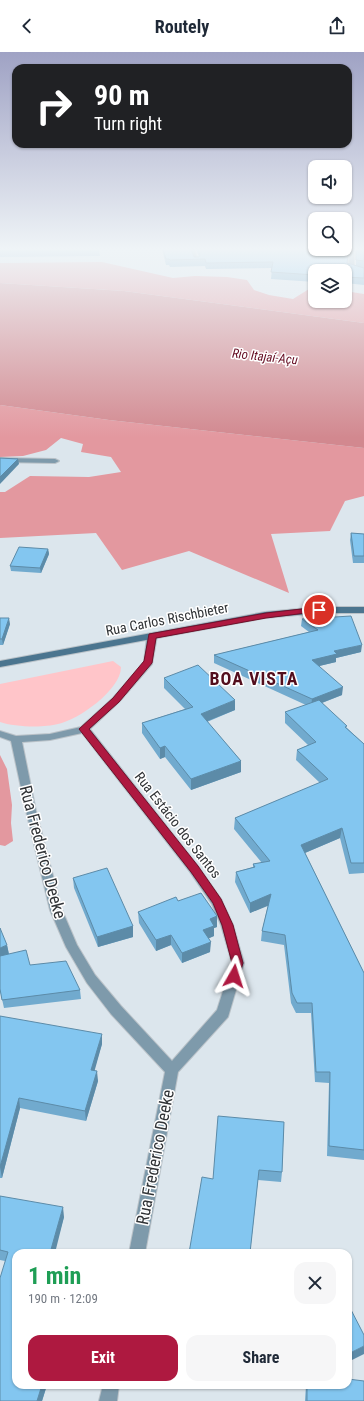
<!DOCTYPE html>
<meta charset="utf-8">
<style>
:root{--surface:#fff;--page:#f6f6f7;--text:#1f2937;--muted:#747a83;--accent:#ae1940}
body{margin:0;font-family:"Roboto Condensed",sans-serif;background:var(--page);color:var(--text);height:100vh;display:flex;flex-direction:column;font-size:15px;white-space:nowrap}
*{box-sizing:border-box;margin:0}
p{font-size:13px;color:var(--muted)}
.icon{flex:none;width:22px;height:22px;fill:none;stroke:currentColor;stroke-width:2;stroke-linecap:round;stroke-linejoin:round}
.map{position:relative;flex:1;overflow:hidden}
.sheet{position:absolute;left:12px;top:1197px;width:340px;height:140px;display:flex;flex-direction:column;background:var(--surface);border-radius:12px;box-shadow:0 1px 3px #0004}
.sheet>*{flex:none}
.guide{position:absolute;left:12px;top:12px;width:340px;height:84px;border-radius:12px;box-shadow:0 1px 3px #0004;background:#202124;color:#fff;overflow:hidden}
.buttons{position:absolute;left:308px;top:108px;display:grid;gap:8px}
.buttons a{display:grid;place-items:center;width:44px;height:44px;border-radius:8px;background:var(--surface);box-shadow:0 1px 3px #0004;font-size:20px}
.pin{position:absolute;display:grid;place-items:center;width:34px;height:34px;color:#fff;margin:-17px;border:2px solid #fff;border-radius:50%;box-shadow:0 1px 4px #0007}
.me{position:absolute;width:44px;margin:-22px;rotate:6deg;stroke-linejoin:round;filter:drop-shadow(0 0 3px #0008)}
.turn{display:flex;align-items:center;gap:14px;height:84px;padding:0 16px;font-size:18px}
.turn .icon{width:52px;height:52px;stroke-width:2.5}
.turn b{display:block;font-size:28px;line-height:34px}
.round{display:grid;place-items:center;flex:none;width:42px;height:42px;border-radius:12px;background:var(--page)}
.overview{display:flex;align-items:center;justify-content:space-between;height:68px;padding:0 16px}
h1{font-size:24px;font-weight:700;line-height:30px;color:#1e9e55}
.cta{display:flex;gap:8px;margin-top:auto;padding:8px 16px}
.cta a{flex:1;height:46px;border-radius:12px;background:var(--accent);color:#fff;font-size:16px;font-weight:700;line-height:46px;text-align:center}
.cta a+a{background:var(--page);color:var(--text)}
header{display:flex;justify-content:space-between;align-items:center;height:52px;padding:0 16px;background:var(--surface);font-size:18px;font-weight:700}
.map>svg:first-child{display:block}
.green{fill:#ffc5c9}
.forest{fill:#e3989f}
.water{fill:#d2888f}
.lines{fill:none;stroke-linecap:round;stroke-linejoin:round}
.lane-casing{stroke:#bac2c8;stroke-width:2}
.street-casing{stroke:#bac2c8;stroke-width:2}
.secondary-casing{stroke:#bac2c8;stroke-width:2}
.lane{fill:#7e9aab;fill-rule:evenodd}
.street{fill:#7e9aab;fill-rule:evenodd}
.secondary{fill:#4b758f;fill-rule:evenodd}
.wall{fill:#71aace}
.shaded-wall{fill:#5c8ba8}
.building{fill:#83c6f0;stroke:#5c8ba8}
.route{fill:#ae1940;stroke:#71102a}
.labels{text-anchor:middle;stroke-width:3;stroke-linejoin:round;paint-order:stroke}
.far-water-label{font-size:13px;font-style:italic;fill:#650c22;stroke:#fff}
.street-label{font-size:14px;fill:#303336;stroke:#fff}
.near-street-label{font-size:17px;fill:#303336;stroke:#fff}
.district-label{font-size:18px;font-weight:bold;letter-spacing:1px;fill:#530e1d;stroke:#fff}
</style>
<header><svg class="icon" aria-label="back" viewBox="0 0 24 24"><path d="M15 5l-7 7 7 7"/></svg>Routely<svg class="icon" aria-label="share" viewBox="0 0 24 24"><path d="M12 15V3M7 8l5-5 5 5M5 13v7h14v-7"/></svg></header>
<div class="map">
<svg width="364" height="1349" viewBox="0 0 364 1349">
<rect width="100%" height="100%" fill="#dce6ed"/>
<!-- green -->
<path class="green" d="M113,609L121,615C121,638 78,668 58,672C44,676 14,675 0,670V632Z"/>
<!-- forest -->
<g class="forest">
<polygon points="102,210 173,226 195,224 227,225 247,228 254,238 269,243 293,247 309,237 315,237 315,249 345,249 345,239 364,242 364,271 124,239 0,231 0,211"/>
<polygon points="0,353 109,368 364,396 364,444 345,449 330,479 271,482 289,541 189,499 122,518 96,481 0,486 0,440 5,440 30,424 89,425 121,420 111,405 81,400 83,392 61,386 46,398 23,404 0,405"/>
<polygon points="0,703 7,717 12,753 11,771 13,789 5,794 0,793"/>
</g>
<!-- water -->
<polygon class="water" points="0,231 124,239 364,271 364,396 109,368 0,353"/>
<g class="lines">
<!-- lane casing -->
<g class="lane-casing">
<polygon id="lane" points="0,406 55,407 59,409 55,411 0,410"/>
</g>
<!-- street casing -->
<g class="street-casing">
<g id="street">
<polygon points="190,197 194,197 199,210 195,210"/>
<polygon points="350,197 354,197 354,216 364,217 364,221 348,217"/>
<path d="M152,581L157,584L152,612L119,650L90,677L198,814L221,847L233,873L244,911L228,965L178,1020L145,1201H129L165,1020L111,962L87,931L66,895L50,858L26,759L11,689L0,685V679L16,684L50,682L81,675L113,646L144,610L147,584ZM82,681L190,820L212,852L221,873L232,911L217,958L172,1009L121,954L95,923L77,893L62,858L36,759L22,690L50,688Z"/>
<polygon points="103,1333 119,1333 117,1349 99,1349"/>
</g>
</g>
<!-- secondary casing -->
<g class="secondary-casing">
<polygon id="secondary" points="319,555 364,555 364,561 319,561 265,566 0,615 0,609 265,560"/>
</g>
<!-- lane -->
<use href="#lane" class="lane"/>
<!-- street -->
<use href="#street" class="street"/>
<!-- secondary -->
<use href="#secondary" class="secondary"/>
</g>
<!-- wall -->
<g class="wall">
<polygon points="0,197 99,197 100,204 0,205"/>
<polygon points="162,197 191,197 194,205 199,205 196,197 349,197 347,211 356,214 356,197 364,198 364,233 345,231 345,219 315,219 315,230 271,227 272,216 206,217 205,214 170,215 169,213 166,213"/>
<polygon points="351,481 364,482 364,511 353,511 350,488"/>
<polygon points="48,497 49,502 41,521 11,519 10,514"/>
<polygon points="0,566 10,572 3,593 0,593"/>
<polygon points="302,567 361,600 336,606 336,610 319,614 342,643 322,651 347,676 364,692 364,821 349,822 340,786 305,801 364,921 364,1108 327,1104 329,1031 315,1030 311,961 296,961 291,951 284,893 261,889 262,879 268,853 250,861 235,830 236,820 253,815 253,812 262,811 234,777 235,766 320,731 296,708 297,698 308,693 285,671 285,660 306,653 214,611 214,603 309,580 301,574"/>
<polygon points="164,626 235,658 207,670 241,709 241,720 191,738 165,705 160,707 142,681 142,671 185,657 164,636"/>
<polygon points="73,826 133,874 133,885 98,895 74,836"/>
<polygon points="178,849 217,864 217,875 214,876 214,884 209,886 210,900 182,911 171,893 156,899 139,871 138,860"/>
<polygon points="7,893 9,902 30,913 80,938 81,947 4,956 0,938"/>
<polygon points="0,964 102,992 94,1018 98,1029 86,1069 20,1056 2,1126 0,1126"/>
<polygon points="284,1070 282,1120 281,1130 258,1128 250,1201 189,1201 213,1127"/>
<polygon points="0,1144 64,1165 16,1333 47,1333 42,1349 0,1349 5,1209 0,1208"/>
<polygon points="306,1333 348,1333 364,1349 305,1349"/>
</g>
<!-- shaded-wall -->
<g class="shaded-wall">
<polygon points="18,407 19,412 0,432 0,425"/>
<polygon points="48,497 49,502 41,521 40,516"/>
<polygon points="9,566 10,572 3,593 2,587"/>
<polygon points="362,593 361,600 336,606 336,610 311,616 312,608 334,599"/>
<polygon points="343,635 342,643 311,655 312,647"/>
<polygon points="235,648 235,658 200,672 201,662"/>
<polygon points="165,694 165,705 160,707 160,696"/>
<polygon points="241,709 241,720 191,738 191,727"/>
<polygon points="342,776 340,786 300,803 301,793"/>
<polygon points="271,842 270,853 250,861 250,851"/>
<polygon points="217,864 217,875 214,876 214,884 203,889 203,878 210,867"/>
<polygon points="133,874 133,885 98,895 97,885"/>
<polygon points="171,883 171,893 156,899 156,888"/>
<polygon points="211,890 210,900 182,911 182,901"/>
<polygon points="7,893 9,903 0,906 0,896"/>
<polygon points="102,982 102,992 92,1028 91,1018"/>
<polygon points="97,1019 98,1029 86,1069 85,1059"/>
<polygon points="19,1046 20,1056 2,1126 0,1115"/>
<polygon points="63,1155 64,1165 55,1201 50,1201"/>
<polygon points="364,1294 364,1302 348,1310 348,1302"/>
<polygon points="42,1333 47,1333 42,1349 37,1349"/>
</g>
<!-- building -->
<g class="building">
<polygon points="163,197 191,197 194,205 199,205 200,203 198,197 349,197 347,211 364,216 364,226 345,225 345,219 315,219 315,223 271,220 273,210 206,211 205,207 170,208 169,207 166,207"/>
<polygon points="356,197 363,197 364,198 364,209 356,208"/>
<polygon points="0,406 18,407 0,425"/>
<polygon points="351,481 364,482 364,504 354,504"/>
<polygon points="19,495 48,497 40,516 10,514"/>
<polygon points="351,564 362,593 334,599 337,602 312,608 343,635 312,647 214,603 318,578 302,567"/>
<polygon points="0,566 9,566 2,587 0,587"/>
<polygon points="198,613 235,648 201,662 241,709 191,727 165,694 160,696 142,671 193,655 164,626"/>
<polygon points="319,648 347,674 345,675 364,692 364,811 351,811 342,776 301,793 364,921 364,1098 329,1094 330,1020 316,1020 312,951 297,951 292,941 285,883 262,879 271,842 250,851 236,820 255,815 253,812 270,809 235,766 328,727 297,698 316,690 285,660"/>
<polygon points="107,816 133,874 97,885 73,826"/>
<polygon points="201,841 217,864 210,867 214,874 203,878 211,890 182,901 171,883 156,888 138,860 176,845 178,849"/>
<polygon points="0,876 7,893 0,896"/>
<polygon points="26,898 30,913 66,909 80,938 2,948 0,937 0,904"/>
<polygon points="0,964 102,982 91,1018 97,1019 85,1059 19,1046 0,1115"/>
<polygon points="218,1064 284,1070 282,1120 259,1118 250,1201 189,1201 202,1125 213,1127"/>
<polygon points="0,1144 63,1155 50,1201 16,1201 16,1333 42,1333 37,1349 0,1349 0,1226 8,1200 0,1198"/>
<polygon points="348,1252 364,1283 364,1294 348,1302"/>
<polygon points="348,1327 364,1329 364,1349 307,1349 307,1333 348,1333"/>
</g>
<!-- sky -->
<linearGradient id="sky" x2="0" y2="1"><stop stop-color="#9fa2c4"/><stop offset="0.51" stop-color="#eff4f7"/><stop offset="1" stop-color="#eff4f7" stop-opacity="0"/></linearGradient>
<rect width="364" height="386" fill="url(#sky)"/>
<!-- route -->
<polygon class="route" points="319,555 323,558 322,559 266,566 156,586 152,611 119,650 89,677 198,814 221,847 233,873 243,911 238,927 234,928 230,927 228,924 232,911 222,873 213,851 191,820 79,677 113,646 144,609 149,582 266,561"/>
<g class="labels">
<!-- far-water labels -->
<g class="far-water-label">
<text transform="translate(265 304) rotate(6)" y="5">Rio Itajaí-Açu</text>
</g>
<!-- street labels -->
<g class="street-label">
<text transform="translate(167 567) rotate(-11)" y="5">Rua Carlos Rischbieter</text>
<text transform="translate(178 773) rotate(52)" y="5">Rua Estácio dos Santos</text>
</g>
<!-- near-street labels -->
<g class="near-street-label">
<text transform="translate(43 800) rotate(75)" y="6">Rua Frederico Deeke</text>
<text transform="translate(155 1105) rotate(-79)" y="6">Rua Frederico Deeke</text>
</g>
<!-- district labels -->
<g class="district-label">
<text x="254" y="633">BOA VISTA</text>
</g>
</g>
</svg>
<div class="buttons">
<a><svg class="icon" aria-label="sound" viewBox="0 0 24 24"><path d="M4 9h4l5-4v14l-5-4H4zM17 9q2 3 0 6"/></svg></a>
<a><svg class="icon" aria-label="search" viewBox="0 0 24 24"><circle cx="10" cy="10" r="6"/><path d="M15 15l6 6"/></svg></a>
<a><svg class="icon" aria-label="layers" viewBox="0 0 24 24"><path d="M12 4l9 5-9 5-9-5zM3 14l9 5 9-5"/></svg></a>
</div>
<div class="pin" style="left:319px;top:558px;background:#d93025"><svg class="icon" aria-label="arrive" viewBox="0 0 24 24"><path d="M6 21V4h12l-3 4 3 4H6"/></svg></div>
<svg class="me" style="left:234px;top:924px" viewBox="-20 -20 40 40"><path d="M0-17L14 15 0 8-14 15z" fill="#ae1940" stroke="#fff" stroke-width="4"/></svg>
<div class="guide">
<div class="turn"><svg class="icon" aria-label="right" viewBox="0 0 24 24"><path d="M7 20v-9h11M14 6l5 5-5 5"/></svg><div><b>90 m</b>Turn right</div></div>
</div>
<section class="sheet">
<div class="overview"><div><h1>1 min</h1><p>190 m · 12:09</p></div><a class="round"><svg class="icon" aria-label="close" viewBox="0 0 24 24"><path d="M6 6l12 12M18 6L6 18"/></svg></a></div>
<div class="cta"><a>Exit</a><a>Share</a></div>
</section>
</div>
